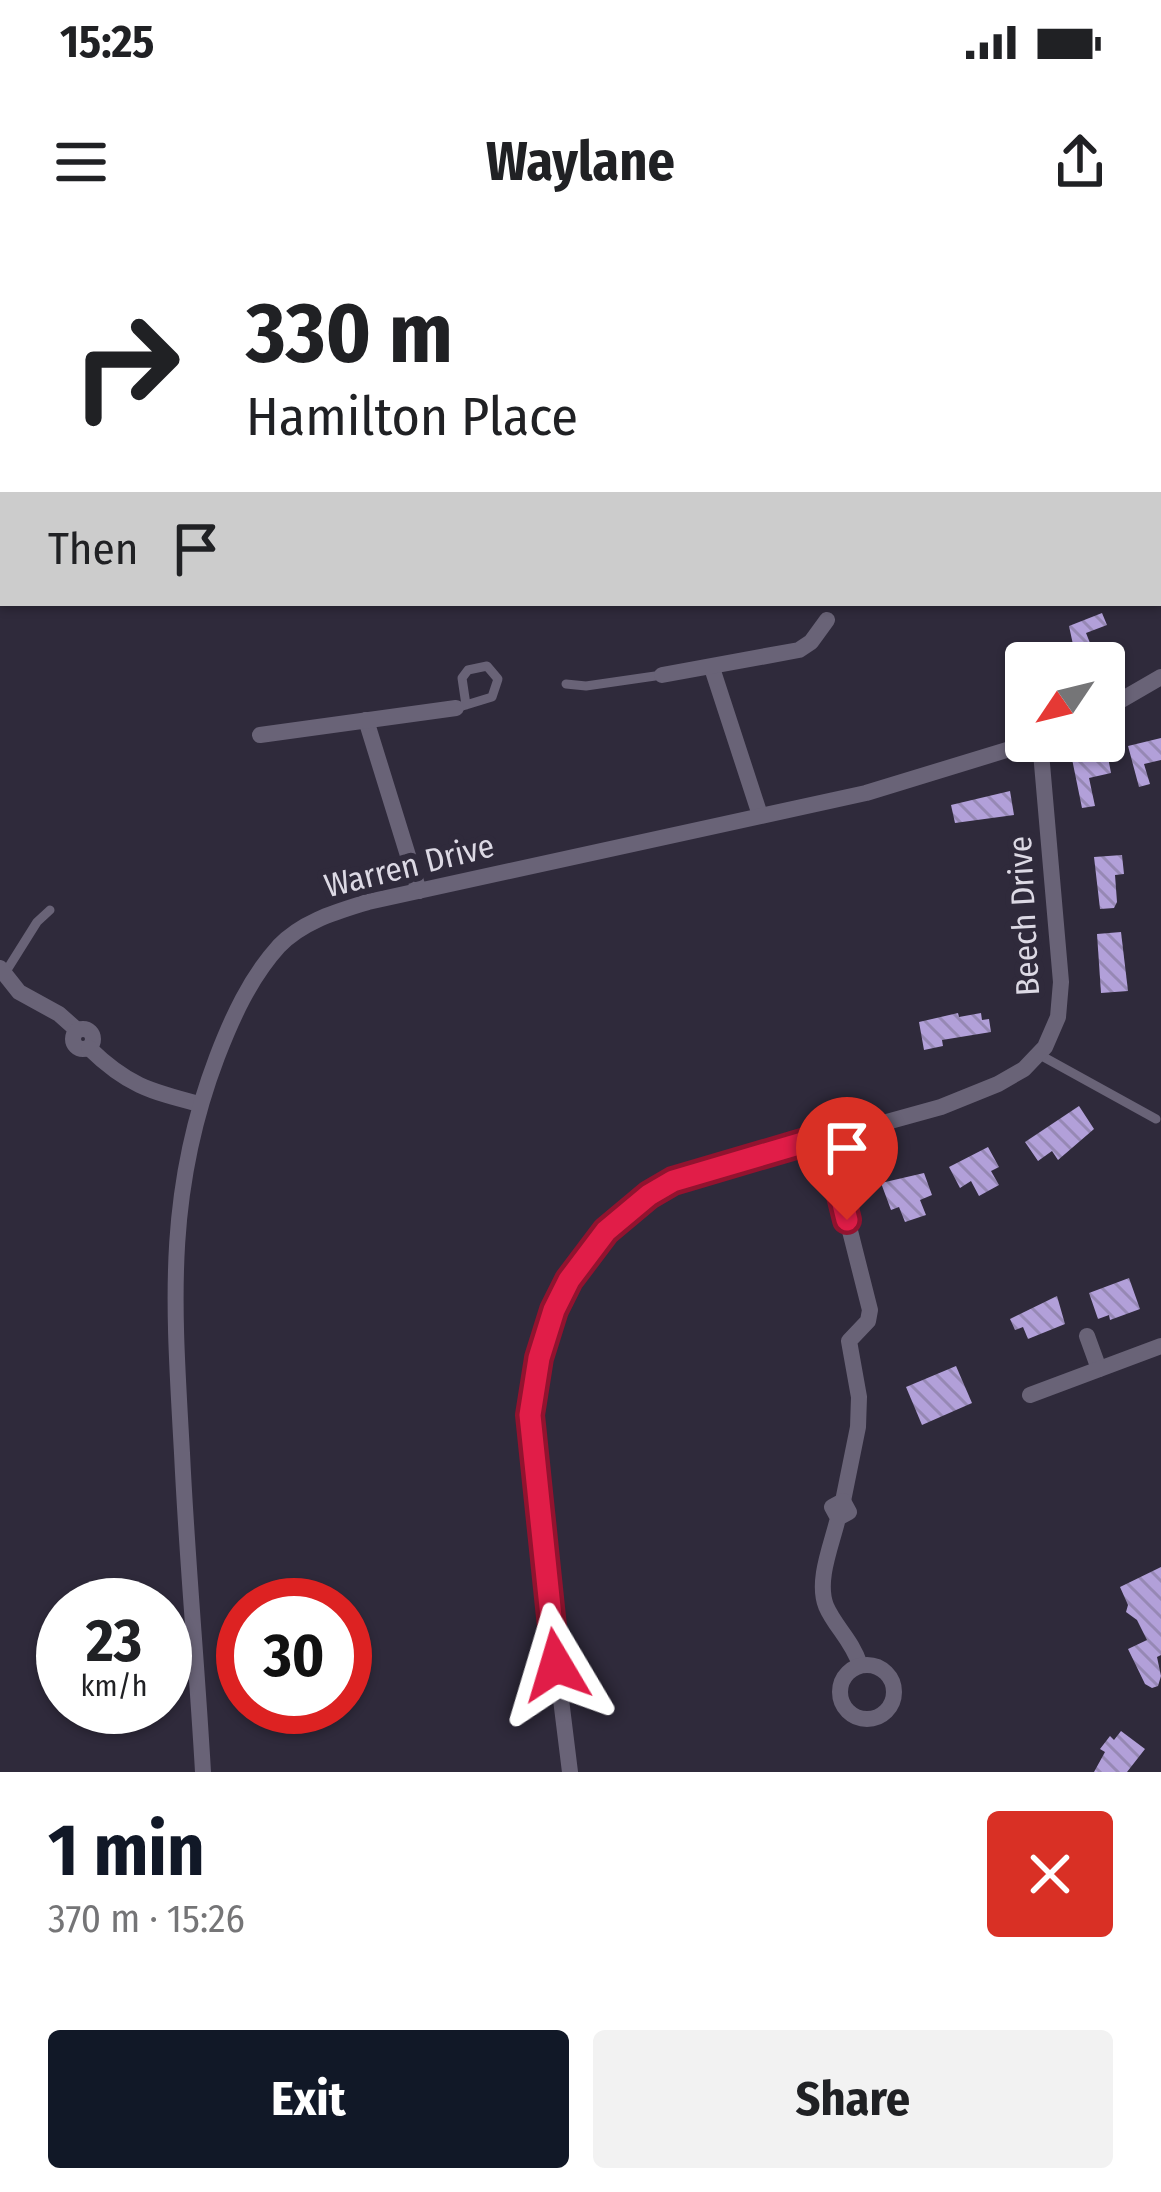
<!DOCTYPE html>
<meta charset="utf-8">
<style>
:root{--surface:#fff;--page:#f2f2f2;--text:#202124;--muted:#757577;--accent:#111827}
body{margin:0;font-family:"Fira Sans Condensed",sans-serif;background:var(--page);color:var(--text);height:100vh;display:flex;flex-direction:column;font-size:45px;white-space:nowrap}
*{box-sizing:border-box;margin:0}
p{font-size:39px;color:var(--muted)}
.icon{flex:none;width:66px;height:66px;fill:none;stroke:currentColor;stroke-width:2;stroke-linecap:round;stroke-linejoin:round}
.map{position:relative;height:1532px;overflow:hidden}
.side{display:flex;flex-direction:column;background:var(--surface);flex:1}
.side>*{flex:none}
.guide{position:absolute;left:0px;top:0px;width:1161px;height:366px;box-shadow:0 3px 9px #0004;background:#fff;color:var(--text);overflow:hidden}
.needle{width:78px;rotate:235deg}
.fabs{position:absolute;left:1005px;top:402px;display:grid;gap:24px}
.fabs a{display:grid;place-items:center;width:120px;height:120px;border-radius:12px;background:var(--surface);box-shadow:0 3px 9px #0004;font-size:60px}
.speed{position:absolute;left:36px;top:1338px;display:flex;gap:24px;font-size:60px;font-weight:700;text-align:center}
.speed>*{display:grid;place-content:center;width:156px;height:156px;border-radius:50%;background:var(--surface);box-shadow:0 3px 9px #0004;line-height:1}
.speed small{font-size:30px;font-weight:400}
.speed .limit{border:18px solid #d22;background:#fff;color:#111}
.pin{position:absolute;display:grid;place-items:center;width:102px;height:102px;color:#fff;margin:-123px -51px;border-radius:50% 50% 50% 0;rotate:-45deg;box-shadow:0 0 12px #0007}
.pin .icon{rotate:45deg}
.me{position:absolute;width:132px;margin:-66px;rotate:353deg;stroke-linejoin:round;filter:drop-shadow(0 0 9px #0008)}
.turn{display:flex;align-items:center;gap:42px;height:252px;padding:0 48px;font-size:54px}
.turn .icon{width:156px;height:156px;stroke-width:2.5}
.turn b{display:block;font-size:84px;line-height:102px}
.then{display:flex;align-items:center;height:114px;padding:0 48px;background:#0003;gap:24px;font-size:45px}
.round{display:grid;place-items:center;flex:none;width:126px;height:126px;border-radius:12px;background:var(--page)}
.summary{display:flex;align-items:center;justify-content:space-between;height:204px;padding:0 48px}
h1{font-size:72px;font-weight:700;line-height:90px;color:var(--accent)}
.action{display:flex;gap:24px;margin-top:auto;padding:24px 48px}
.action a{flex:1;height:138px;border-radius:12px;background:var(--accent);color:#fff;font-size:48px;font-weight:700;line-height:138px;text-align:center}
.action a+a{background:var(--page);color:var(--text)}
.status{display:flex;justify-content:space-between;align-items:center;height:84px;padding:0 60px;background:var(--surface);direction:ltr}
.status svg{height:33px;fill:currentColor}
header{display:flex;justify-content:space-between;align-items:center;height:156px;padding:0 48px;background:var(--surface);font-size:54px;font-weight:700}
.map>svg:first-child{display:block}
.building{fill:url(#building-back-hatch)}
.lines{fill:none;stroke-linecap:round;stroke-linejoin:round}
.service{stroke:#696377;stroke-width:9}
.minor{stroke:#696377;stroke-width:16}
.route-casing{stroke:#92132f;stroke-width:30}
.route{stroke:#e11d48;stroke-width:21}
.labels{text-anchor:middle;stroke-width:12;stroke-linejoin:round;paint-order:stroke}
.street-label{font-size:33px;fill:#dcd9e4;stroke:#2f2a3b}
</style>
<div class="status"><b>15:25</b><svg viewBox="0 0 49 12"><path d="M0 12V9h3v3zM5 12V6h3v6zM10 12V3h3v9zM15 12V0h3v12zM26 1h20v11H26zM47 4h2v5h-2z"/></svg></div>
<header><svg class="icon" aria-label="menu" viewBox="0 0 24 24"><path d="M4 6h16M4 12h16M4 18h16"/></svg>Waylane<svg class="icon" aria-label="share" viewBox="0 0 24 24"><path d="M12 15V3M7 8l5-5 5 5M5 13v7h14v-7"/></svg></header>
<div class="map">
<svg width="1161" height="1532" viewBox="0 0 1161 1532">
<defs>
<pattern id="building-back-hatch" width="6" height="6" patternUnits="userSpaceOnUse" patternTransform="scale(3)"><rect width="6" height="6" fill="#b2a0d9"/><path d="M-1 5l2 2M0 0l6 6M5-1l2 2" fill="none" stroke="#9688b4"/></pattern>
</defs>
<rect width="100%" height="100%" fill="#2f2a3b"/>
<!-- building -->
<g class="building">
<polygon points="1102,373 1107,385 1086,393 1098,423 1077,423 1069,386"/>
<polygon points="1161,498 1161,520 1144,524 1150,544 1139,547 1128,506"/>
<polygon points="1107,512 1111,533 1089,538 1095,566 1082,568 1072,519"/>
<polygon points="1010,551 1014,575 955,583 951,565"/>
<polygon points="1122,615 1124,634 1115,635 1117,662 1114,668 1100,669 1094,617"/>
<polygon points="1121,692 1128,751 1101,753 1097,694"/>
<polygon points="958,773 959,777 981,773 982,780 989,779 991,792 942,800 943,806 924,810 919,782"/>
<polygon points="1079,866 1094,889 1058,920 1052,911 1038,921 1025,902"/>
<polygon points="988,907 999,927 991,931 999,945 979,956 971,941 960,948 949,927"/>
<polygon points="924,933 932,955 920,960 926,975 905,982 899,967 891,970 881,943"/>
<polygon points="1129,1038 1140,1069 1110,1080 1109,1075 1098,1079 1089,1053"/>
<polygon points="1057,1056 1065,1084 1028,1099 1023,1087 1015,1090 1010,1079"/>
<polygon points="956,1126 972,1163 922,1185 906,1147"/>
<polygon points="1161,1327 1161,1415 1157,1417 1161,1436 1158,1446 1152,1448 1145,1444 1128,1409 1147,1400 1137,1380 1126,1372 1128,1365 1120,1347"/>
<polygon points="1121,1491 1145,1509 1127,1532 1094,1532 1105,1512 1100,1509 1110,1496 1114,1500"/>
</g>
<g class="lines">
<!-- service -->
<g class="service">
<polyline points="566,444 586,446 662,435"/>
<polyline points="456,468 492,457 498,439 487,426 468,430 462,438 466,465"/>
<polyline points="5,733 37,682 50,670"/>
<polyline points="1040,815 1156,879"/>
</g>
<!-- minor -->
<g class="minor">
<polyline points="1158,34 1161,33"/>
<polyline points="0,280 3,278"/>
<polyline points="712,428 760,575"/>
<polyline points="662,435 799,410 811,402 827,380"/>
<polyline points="1104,470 1161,437"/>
<polyline points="366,480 419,651"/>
<polyline points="260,495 456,468"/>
<polyline points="0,728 19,752 59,774 77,790"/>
<circle cx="83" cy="799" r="10"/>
<path d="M89,808C127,845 149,851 199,864"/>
<polyline points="826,896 870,1070 868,1081 849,1101 859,1157 858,1187 843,1261"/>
<polyline points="1087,1096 1099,1129"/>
<polyline points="1030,1155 1161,1106"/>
<path d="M838,1278L849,1272L843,1261L832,1267L838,1278C832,1304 816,1340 826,1366C835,1387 852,1400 860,1425"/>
<circle cx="867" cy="1452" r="27"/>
<path d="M203,1532C197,1426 187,1320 182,1213C174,1069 164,956 217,817C232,778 250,738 279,706C303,681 336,672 368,662L866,553L1036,501"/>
<path d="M570,1532L530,1209C529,1097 574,997 673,941L941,867L998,844L1024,829L1045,807L1058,777L1061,742L1040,501"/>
</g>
</g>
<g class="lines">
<!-- route casing -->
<g class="route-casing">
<polyline id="route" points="556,1425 530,1175 539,1118 554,1070 569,1040 606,991 649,955 673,941 826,896 847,980"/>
</g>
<!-- route -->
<use href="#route" class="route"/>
</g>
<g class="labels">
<!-- street labels -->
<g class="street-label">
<text transform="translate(409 625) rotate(-14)" y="12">Warren Drive</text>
<text transform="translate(1023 676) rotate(-93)" y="12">Beech Drive</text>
</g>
</g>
</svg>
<div class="fabs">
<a><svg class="needle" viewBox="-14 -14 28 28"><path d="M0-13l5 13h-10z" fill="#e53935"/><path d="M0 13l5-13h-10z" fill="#757577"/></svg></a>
</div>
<div class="speed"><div>23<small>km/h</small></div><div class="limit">30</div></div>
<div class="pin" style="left:847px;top:980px;background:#d93025"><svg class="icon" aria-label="arrive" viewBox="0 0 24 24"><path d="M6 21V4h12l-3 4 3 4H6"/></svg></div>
<svg class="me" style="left:556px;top:1425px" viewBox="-20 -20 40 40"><path d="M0-17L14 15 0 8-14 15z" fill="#e11d48" stroke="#fff" stroke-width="4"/></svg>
<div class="guide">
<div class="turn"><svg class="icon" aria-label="right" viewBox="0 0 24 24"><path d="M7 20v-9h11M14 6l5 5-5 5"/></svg><div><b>330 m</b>Hamilton Place</div></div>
<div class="then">Then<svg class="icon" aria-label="arrive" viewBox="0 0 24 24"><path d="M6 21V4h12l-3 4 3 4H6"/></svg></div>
</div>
</div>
<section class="side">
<div class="summary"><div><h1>1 min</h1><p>370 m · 15:26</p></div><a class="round" style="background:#d93025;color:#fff"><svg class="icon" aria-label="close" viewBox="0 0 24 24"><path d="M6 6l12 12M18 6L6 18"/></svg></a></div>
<div class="action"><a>Exit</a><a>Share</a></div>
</section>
